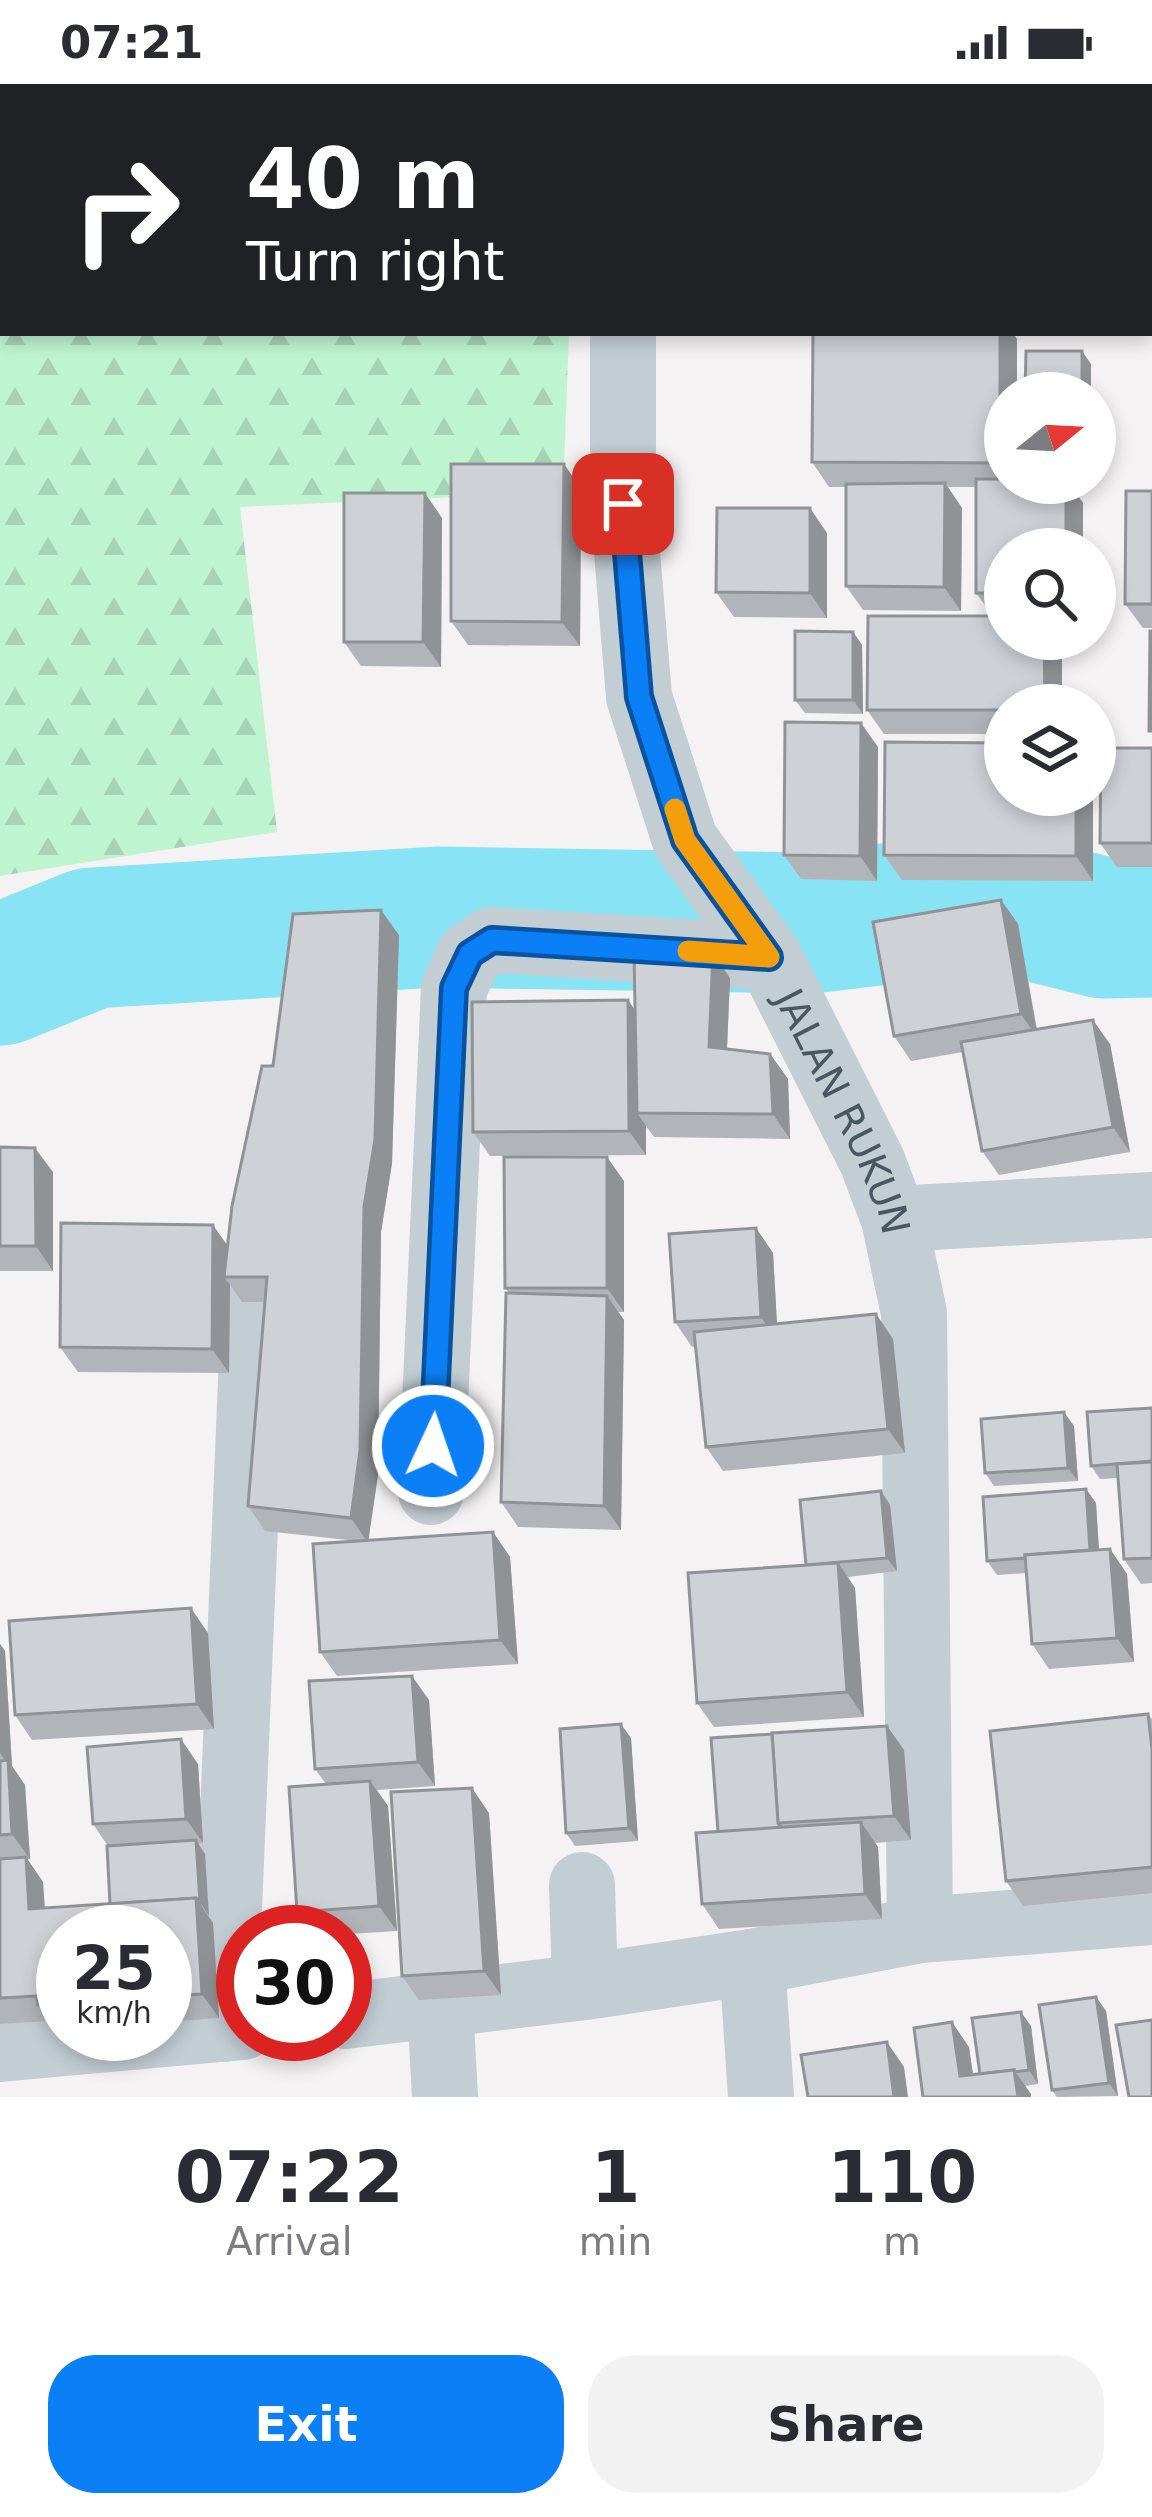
<!DOCTYPE html>
<style>
:root{--surface:#fff;--page:#f2f2f3;--text:#2b2b33;--muted:#7c7c81;--accent:#0b7ff5}
body{margin:0;font-family:"DejaVu Sans",sans-serif;background:var(--page);color:var(--text);height:100vh;display:flex;flex-direction:column;font-size:45px;white-space:nowrap}
*{box-sizing:border-box;margin:0}
p{font-size:39px;color:var(--muted)}
.icon{flex:none;width:66px;height:66px;fill:none;stroke:currentColor;stroke-width:2;stroke-linecap:round;stroke-linejoin:round}
.map{position:relative;height:2013px;overflow:hidden}
.side{display:flex;flex-direction:column;background:var(--surface);flex:1}
.side>*{flex:none}
.guide{position:absolute;left:0px;top:0px;width:1152px;height:252px;box-shadow:0 6px 18px #0003;background:#202124;color:#fff;overflow:hidden}
.needle{width:78px;rotate:72deg}
.buttons{position:absolute;left:984px;top:288px;display:grid;gap:24px}
.buttons a{display:grid;place-items:center;width:132px;height:132px;border-radius:50%;background:var(--surface);box-shadow:0 6px 18px #0003;font-size:60px}
.speed{position:absolute;left:36px;top:1821px;display:flex;gap:24px;font-size:60px;font-weight:700;text-align:center}
.speed>*{display:grid;place-content:center;width:156px;height:156px;border-radius:50%;background:var(--surface);box-shadow:0 6px 18px #0003;line-height:1}
.speed small{font-size:30px;font-weight:400}
.speed .limit{border:18px solid #d22;background:#fff;color:#111}
.pin{position:absolute;display:grid;place-items:center;width:102px;height:102px;color:#fff;margin:-51px;border-radius:24px;box-shadow:0 6px 18px #0006}
.me{position:absolute;width:132px;margin:-66px;rotate:3deg;stroke-linejoin:round;filter:drop-shadow(0 0 9px #0008)}
.turn{display:flex;align-items:center;gap:42px;height:252px;padding:0 48px;font-size:54px}
.turn .icon{width:156px;height:156px;stroke-width:2.5}
.turn b{display:block;font-size:84px;line-height:102px}
.eta{display:flex;justify-content:space-evenly;align-items:center;height:204px;text-align:center}
.eta b{font-size:72px;font-weight:800;line-height:84px}
.action{display:flex;gap:24px;margin-top:auto;padding:24px 48px}
.action a{flex:1;height:138px;border-radius:48px;background:var(--accent);color:#fff;font-size:48px;font-weight:800;line-height:138px;text-align:center}
.action a+a{background:var(--page);color:var(--text)}
.status{display:flex;justify-content:space-between;align-items:center;height:84px;padding:0 60px;background:var(--surface);direction:ltr}
.status svg{height:33px;fill:currentColor}
.map>svg:first-child{display:block}
.forest{fill:url(#forest-firs)}
.lines{fill:none;stroke-linecap:round;stroke-linejoin:round}
.river{stroke:#88e4f4;stroke-width:141}
.minor{stroke:#c2cdd4;stroke-width:66}
.wall{fill:#b1b5b9}
.shaded-wall{fill:#909396}
.building{fill:#ced2d7;stroke:#909396;stroke-width:3}
.route-casing{stroke:#07539f;stroke-width:30}
.route{stroke:#0b7ff5;stroke-width:21}
.slow{stroke:#f59e0b;stroke-width:21}
.labels{text-anchor:middle;stroke-width:9;stroke-linejoin:round;paint-order:stroke}
.street-label{font-size:39px;fill:#485761;stroke:#fff}
</style>
<div class="status"><b>07:21</b><svg viewBox="0 0 49 12"><path d="M0 12V9h3v3zM5 12V6h3v6zM10 12V3h3v9zM15 12V0h3v12zM26 1h20v11H26zM47 4h2v5h-2z"/></svg></div>
<div class="map">
<svg width="1152" height="2013" viewBox="0 0 1152 2013">
<defs>
<pattern id="forest-firs" width="22" height="20" patternUnits="userSpaceOnUse" patternTransform="scale(3)"><rect width="22" height="20" fill="#bff4d0"/><path d="M5 1l3.5 6h-7zM16 11l3.5 6h-7z" fill="#a6d3b5"/></pattern>
</defs>
<rect width="100%" height="100%" fill="#f4f2f2"/>
<!-- forest -->
<polygon class="forest" points="0,0 580,0 3,3 3,249 569,249 563,408 240,423 277,748 0,792"/>
<g class="lines">
<!-- river -->
<polyline class="river" points="0,891 92,854 437,833 811,839 917,826 1020,823 1104,844 1152,843"/>
<!-- minor -->
<g class="minor">
<polyline points="618,0 618,3"/>
<path id="s1" d="M623,249V420L639,613L685,756L769,873L872,1077L894,1135L914,1229L920,1846"/>
<polyline points="894,1135 1152,1121"/>
<polyline points="431,1408 454,904 470,870 492,856 769,873"/>
<polyline points="582,1801 585,1903"/>
<polyline points="752,1878 761,2013"/>
<polyline points="440,1922 445,2013"/>
<polyline points="345,1932 585,1903 752,1878 920,1846 1152,1828"/>
<polyline points="224,1945 254,1225"/>
<polyline points="0,1965 243,1943"/>
</g>
</g>
<!-- wall -->
<g class="wall">
<polygon points="1017,255 1017,309 1005,309 1005,399 1069,399 1083,419 1083,465 1005,465 1005,555 1060,555 1062,557 1005,621 1005,650 884,650 867,626 993,532 976,509 976,403 948,403 962,424 961,527 863,526 846,502 846,403 829,403 812,378"/>
<polygon points="564,380 581,405 580,562 468,561 451,537"/>
<polygon points="1152,407 1152,544 1143,544 1125,520"/>
<polygon points="442,434 441,583 361,582 344,558"/>
<polygon points="827,449 827,534 734,533 716,508"/>
<polygon points="853,548 862,561 863,630 805,629 795,616"/>
<polygon points="878,663 877,797 801,795 784,771"/>
<polygon points="1152,664 1152,783 1117,783 1100,759"/>
<polygon points="1093,711 1093,797 902,796 884,771"/>
<polygon points="1001,816 1018,840 1037,945 1110,960 1130,1068 999,1091 982,1067 963,968 911,977 894,952"/>
<polygon points="399,851 392,1079 381,1148 378,1391 368,1456 493,1448 510,1473 518,1580 337,1592 320,1568 357,1457 265,1447 248,1422 265,1218 242,1218 230,1201 229,1289 78,1288 60,1263 228,1162 273,982"/>
<polygon points="713,869 730,894 727,965 770,970 788,995 790,1055 654,1053 646,1042 646,1071 490,1072 473,1048 628,916 635,927"/>
<polygon points="0,1063 53,1088 53,1187 0,1187"/>
<polygon points="624,1097 624,1228 618,1228 624,1236 621,1446 518,1443 501,1418 509,1209 505,1204"/>
<polygon points="756,1144 773,1169 777,1240 876,1230 893,1255 905,1369 723,1387 706,1363 696,1262 692,1263 675,1238"/>
<polygon points="1152,1324 1152,1499 1141,1500 1124,1475 1118,1394 1100,1395 1091,1382"/>
<polygon points="1074,1342 1078,1397 994,1402 985,1389"/>
<polygon points="1086,1405 1096,1419 1099,1466 1110,1465 1127,1490 1134,1578 1049,1585 1032,1560 1026,1489 997,1491 987,1477"/>
<polygon points="881,1407 890,1421 897,1487 848,1493 855,1504 864,1633 714,1643 697,1619 806,1481"/>
<polygon points="208,1549 214,1645 32,1656 15,1631"/>
<polygon points="0,1560 5,1567 12,1682 25,1701 30,1775 27,1775 43,1798 45,1824 110,1820 108,1762 93,1740 198,1680 203,1759 198,1760 205,1770 208,1832 213,1839 219,1934 165,1938 165,1848 63,1848 63,1945 55,1945 49,1937 0,1940"/>
<polygon points="429,1616 435,1702 377,1706 388,1722 397,1847 349,1850 353,1855 357,1920 345,1921 345,1848 309,1844 297,1828 326,1700 315,1685"/>
<polygon points="1148,1630 1152,1635 1152,1809 1023,1822 1006,1797"/>
<polygon points="887,1642 904,1666 911,1756 875,1759 878,1763 882,1835 719,1845 702,1820 718,1748"/>
<polygon points="631,1654 638,1757 575,1762 566,1749"/>
<polygon points="489,1729 501,1911 419,1916 402,1892"/>
<polygon points="1096,1913 1106,1927 1118,2012 1057,2013 1052,2006"/>
<polygon points="1031,1942 1038,2000 1025,2002 1031,2013 923,2013 969,1963 973,1991 980,1990"/>
</g>
<!-- shaded-wall -->
<g class="shaded-wall">
<rect x="973" y="0" width="20" height="3"/>
<polygon points="1000,249 1013,249 1017,255 1017,309 1005,309 1005,386 1000,379"/>
<polygon points="1082,267 1091,280 1091,309 1082,309"/>
<polygon points="564,380 581,405 580,562 562,538"/>
<polygon points="945,399 962,424 961,527 944,503"/>
<polygon points="1066,399 1069,399 1083,419 1083,465 1066,465"/>
<polygon points="425,409 442,434 441,583 423,558"/>
<polygon points="810,424 827,449 827,534 810,509"/>
<polygon points="853,548 862,561 863,630 853,616"/>
<polygon points="1044,555 1060,555 1062,557 1062,621 1045,621"/>
<polygon points="861,639 878,663 877,797 860,772"/>
<polygon points="1076,711 1093,711 1093,797 1076,772"/>
<polygon points="1001,816 1018,840 1038,955 1021,930"/>
<polygon points="381,826 399,851 392,1079 381,1148 378,1391 368,1459 351,1434 364,1123"/>
<polygon points="713,869 730,894 726,987 709,963"/>
<polygon points="628,916 645,941 637,1029 646,1042 646,1071 629,1047"/>
<polygon points="1093,936 1110,960 1130,1068 1113,1043"/>
<polygon points="770,970 788,995 790,1055 773,1030"/>
<polygon points="35,1064 53,1088 53,1187 36,1162"/>
<polygon points="607,1073 624,1097 624,1228 607,1204"/>
<polygon points="213,1141 230,1165 224,1193 230,1201 229,1289 212,1265"/>
<polygon points="756,1144 773,1169 778,1258 761,1233"/>
<polygon points="607,1212 624,1236 621,1446 604,1422"/>
<polygon points="876,1230 893,1255 905,1369 888,1345"/>
<polygon points="1064,1328 1074,1342 1078,1397 1068,1384"/>
<polygon points="1086,1405 1096,1419 1100,1483 1091,1470"/>
<polygon points="881,1407 890,1421 897,1487 887,1474"/>
<polygon points="493,1448 510,1473 518,1580 500,1556"/>
<polygon points="1110,1465 1127,1490 1134,1578 1117,1554"/>
<polygon points="838,1479 855,1504 864,1633 847,1608"/>
<polygon points="191,1524 208,1549 214,1645 197,1620"/>
<polygon points="0,1560 5,1567 12,1682 25,1701 30,1775 12,1750 8,1681 0,1669"/>
<polygon points="412,1592 429,1616 435,1702 418,1678"/>
<polygon points="621,1640 631,1654 638,1757 629,1744"/>
<polygon points="887,1642 904,1666 911,1756 894,1732"/>
<polygon points="181,1655 198,1680 203,1759 186,1735"/>
<polygon points="370,1697 388,1722 397,1847 379,1822"/>
<polygon points="472,1704 489,1729 501,1911 484,1887"/>
<polygon points="861,1738 878,1763 882,1835 865,1810"/>
<polygon points="196,1756 205,1770 209,1832 200,1818"/>
<polygon points="26,1773 43,1798 46,1850 29,1825"/>
<polygon points="196,1814 213,1839 219,1934 202,1910"/>
<polygon points="343,1842 353,1855 357,1920 348,1906"/>
<polygon points="1096,1913 1106,1927 1118,2012 1109,1999"/>
<polygon points="1021,1928 1031,1942 1038,2000 1029,1986"/>
<polygon points="952,1938 969,1963 976,2013 960,1992"/>
<polygon points="887,1958 904,1983 908,2013 894,2013"/>
<polygon points="1014,1986 1031,2010 1031,2013 1018,2013"/>
</g>
<!-- building -->
<g class="building">
<rect x="693" y="0" width="60" height="3"/>
<polygon points="778,0 851,0 850,3 778,3"/>
<polygon points="863,0 973,0 973,3 862,3"/>
<rect x="1006" y="0" width="55" height="3"/>
<polygon points="813,249 1000,249 1000,379 812,378"/>
<polygon points="1026,267 1082,267 1082,309 1025,309"/>
<polygon points="451,380 564,380 562,538 451,537"/>
<polygon points="976,395 1005,395 1005,399 1066,399 1066,465 1005,465 1005,509 976,509"/>
<polygon points="945,399 944,503 846,502 846,400"/>
<polygon points="1126,407 1152,407 1152,520 1125,520"/>
<polygon points="344,409 425,409 423,558 344,558"/>
<polygon points="717,424 810,424 810,509 716,508"/>
<polygon points="868,532 1005,532 1005,555 1044,555 1045,621 1005,621 1005,626 867,626"/>
<polygon points="795,547 853,548 853,616 795,616"/>
<polygon points="1150,547 1152,547 1152,647 1149,647"/>
<polygon points="785,638 861,639 860,772 784,771"/>
<polygon points="885,658 1005,659 1005,711 1076,711 1076,772 884,771"/>
<polygon points="1101,664 1152,664 1152,759 1100,759"/>
<polygon points="1001,816 1021,930 894,952 873,838"/>
<polygon points="381,826 375,1055 364,1123 360,1366 351,1434 248,1422 267,1193 224,1193 232,1122 262,982 273,982 293,830"/>
<polygon points="634,868 713,869 709,963 770,970 773,1030 637,1029"/>
<polygon points="628,916 629,1047 473,1048 472,918"/>
<polygon points="1093,936 1113,1043 982,1067 961,958"/>
<polygon points="0,1063 35,1064 36,1162 0,1162"/>
<polygon points="504,1073 607,1073 607,1204 505,1204"/>
<polygon points="61,1139 213,1141 212,1265 60,1263"/>
<polygon points="756,1144 761,1233 675,1238 669,1150"/>
<polygon points="506,1209 607,1212 604,1422 501,1418"/>
<polygon points="876,1230 888,1345 706,1363 694,1248"/>
<polygon points="1152,1324 1152,1377 1091,1382 1087,1328"/>
<polygon points="1064,1328 1068,1384 985,1389 981,1335"/>
<polygon points="1152,1378 1152,1474 1124,1475 1117,1380"/>
<polygon points="1086,1405 1090,1466 1025,1471 1025,1474 987,1477 983,1413"/>
<polygon points="881,1407 887,1474 806,1481 800,1416"/>
<polygon points="493,1448 500,1556 320,1568 313,1460"/>
<polygon points="1110,1465 1117,1554 1032,1560 1025,1471"/>
<polygon points="838,1479 847,1608 697,1619 688,1489"/>
<polygon points="191,1524 197,1620 15,1631 9,1537"/>
<polygon points="412,1592 418,1678 315,1685 309,1597"/>
<polygon points="1148,1630 1152,1665 1152,1783 1006,1797 990,1647"/>
<polygon points="621,1640 629,1744 566,1749 560,1645"/>
<polygon points="887,1642 894,1732 778,1739 772,1649"/>
<polygon points="772,1650 778,1739 781,1744 718,1748 711,1654"/>
<polygon points="181,1655 186,1735 93,1740 87,1663"/>
<polygon points="8,1676 12,1750 0,1751 0,1677"/>
<polygon points="370,1697 379,1822 297,1828 289,1703"/>
<polygon points="472,1704 484,1887 402,1892 391,1708"/>
<polygon points="861,1738 865,1810 702,1820 696,1749"/>
<polygon points="196,1756 200,1818 196,1814 110,1820 107,1762"/>
<polygon points="26,1773 29,1825 196,1814 202,1910 165,1912 165,1848 63,1848 63,1919 38,1921 37,1912 0,1914 0,1775"/>
<polygon points="343,1842 344,1848 254,1848"/>
<polygon points="345,1867 348,1906 345,1907"/>
<polygon points="1096,1913 1109,1999 1052,2006 1039,1921"/>
<polygon points="1021,1928 1029,1986 1014,1988 1014,1986 980,1990 972,1934"/>
<polygon points="1152,1936 1152,2013 1129,2013 1116,1941"/>
<polygon points="952,1938 960,1992 1014,1986 1018,2013 923,2013 914,1944"/>
<polygon points="887,1958 894,2013 808,2013 801,1971"/>
</g>
<g class="lines">
<!-- route casing -->
<g class="route-casing">
<polyline id="route" points="433,1362 454,904 470,870 492,856 769,873 685,756 639,613 623,420"/>
</g>
<!-- route -->
<use href="#route" class="route"/>
<!-- slow -->
<polyline class="slow" points="675,725 685,756 769,873 688,867"/>
</g>
<g class="labels">
<!-- street labels -->
<g class="street-label">
<text dy="14" stroke="none"><textPath href="#s1" startOffset="831">JALAN RUKUN</textPath></text>
</g>
</g>
</svg>
<div class="buttons">
<a><svg class="needle" viewBox="-14 -14 28 28"><path d="M0-13l5 13h-10z" fill="#e53935"/><path d="M0 13l5-13h-10z" fill="#7c7c81"/></svg></a>
<a><svg class="icon" aria-label="search" viewBox="0 0 24 24"><circle cx="10" cy="10" r="6"/><path d="M15 15l6 6"/></svg></a>
<a><svg class="icon" aria-label="layers" viewBox="0 0 24 24"><path d="M12 4l9 5-9 5-9-5zM3 14l9 5 9-5"/></svg></a>
</div>
<div class="speed"><div>25<small>km/h</small></div><div class="limit">30</div></div>
<div class="pin" style="left:623px;top:420px;background:#d93025"><svg class="icon" aria-label="arrive" viewBox="0 0 24 24"><path d="M6 21V4h12l-3 4 3 4H6"/></svg></div>
<svg class="me" style="left:433px;top:1362px" viewBox="-20 -20 40 40"><circle r="17" fill="#0b7ff5" stroke="#fff" stroke-width="3"/><path d="M0-11L8 9 0 5-8 9z" fill="#fff"/></svg>
<div class="guide">
<div class="turn"><svg class="icon" aria-label="right" viewBox="0 0 24 24"><path d="M7 20v-9h11M14 6l5 5-5 5"/></svg><div><b>40 m</b>Turn right</div></div>
</div>
</div>
<section class="side">
<div class="eta">
<div><b>07:22</b><p>Arrival</p></div>
<div><b>1</b><p>min</p></div>
<div><b>110</b><p>m</p></div>
</div>
<div class="action"><a>Exit</a><a>Share</a></div>
</section>
